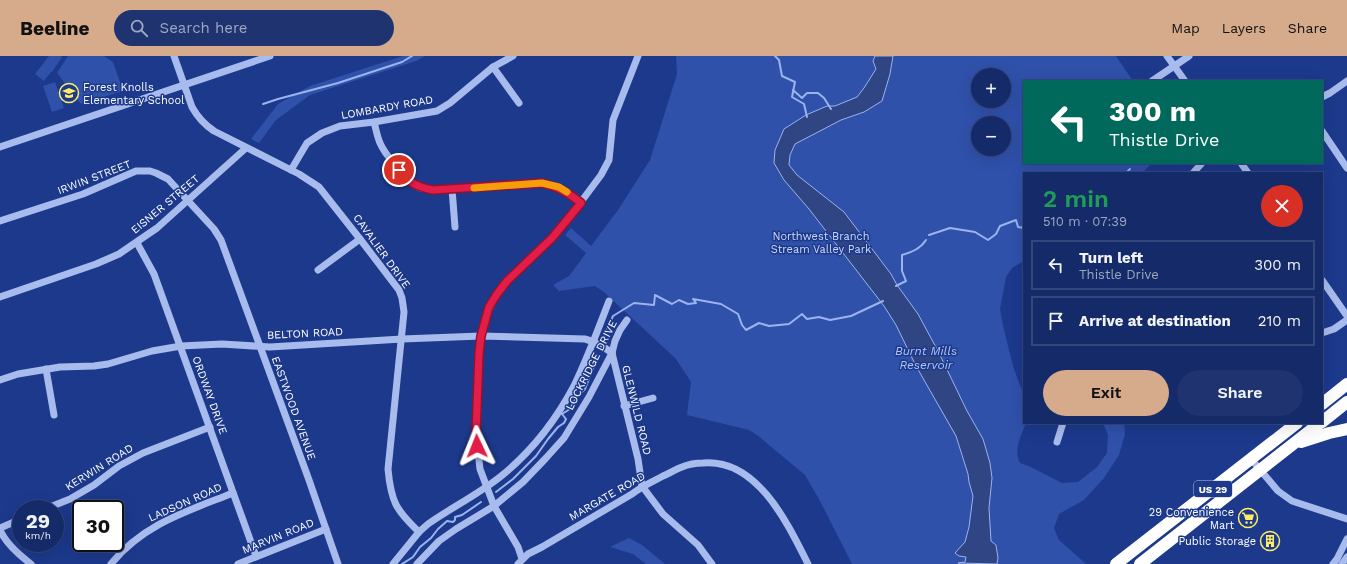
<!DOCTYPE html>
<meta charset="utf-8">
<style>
:root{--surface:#152b69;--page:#1e336f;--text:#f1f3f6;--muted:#9da7c0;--line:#34477d;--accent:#d6ab8b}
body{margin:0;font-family:"Work Sans",sans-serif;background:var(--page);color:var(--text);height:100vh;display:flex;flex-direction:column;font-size:15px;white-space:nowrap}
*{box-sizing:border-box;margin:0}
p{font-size:13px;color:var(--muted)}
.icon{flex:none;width:22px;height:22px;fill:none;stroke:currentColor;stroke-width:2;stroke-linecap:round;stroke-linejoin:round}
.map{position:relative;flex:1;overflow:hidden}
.sheet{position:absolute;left:1023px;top:116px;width:300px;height:252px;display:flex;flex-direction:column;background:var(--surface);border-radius:0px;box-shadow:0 4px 16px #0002,0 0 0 1px var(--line)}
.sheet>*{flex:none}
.top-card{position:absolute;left:1023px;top:24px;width:300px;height:84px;border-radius:0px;box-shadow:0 4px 16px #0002,0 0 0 1px var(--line);background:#00695c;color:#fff;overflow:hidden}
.buttons{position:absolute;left:971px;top:12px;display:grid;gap:8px}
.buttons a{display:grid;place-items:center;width:40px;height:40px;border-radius:50%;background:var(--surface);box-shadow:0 4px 16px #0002,0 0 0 1px var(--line);font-size:20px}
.speed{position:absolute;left:12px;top:444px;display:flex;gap:8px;font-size:20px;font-weight:700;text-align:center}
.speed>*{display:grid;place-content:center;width:52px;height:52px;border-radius:50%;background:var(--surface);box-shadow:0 4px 16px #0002,0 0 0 1px var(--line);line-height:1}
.speed small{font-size:10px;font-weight:400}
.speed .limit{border:2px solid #111;border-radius:6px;background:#fff;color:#111}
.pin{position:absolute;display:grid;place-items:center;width:34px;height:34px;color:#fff;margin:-17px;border:2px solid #fff;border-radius:50%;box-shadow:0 1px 4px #0007}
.me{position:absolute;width:44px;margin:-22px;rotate:358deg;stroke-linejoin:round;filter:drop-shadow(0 0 3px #0008)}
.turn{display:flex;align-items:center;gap:14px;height:84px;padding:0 20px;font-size:18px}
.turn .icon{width:52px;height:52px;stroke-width:2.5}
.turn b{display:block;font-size:28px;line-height:34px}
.round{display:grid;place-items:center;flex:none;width:42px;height:42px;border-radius:21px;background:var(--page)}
.summary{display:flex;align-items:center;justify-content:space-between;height:68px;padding:0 20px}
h1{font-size:24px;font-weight:600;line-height:30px;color:#1e9e55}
.button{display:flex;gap:8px;margin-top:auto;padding:8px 20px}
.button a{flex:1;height:46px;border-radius:24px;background:var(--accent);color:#111;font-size:16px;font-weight:600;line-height:46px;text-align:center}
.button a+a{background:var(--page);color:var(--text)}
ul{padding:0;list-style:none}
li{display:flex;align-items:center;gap:12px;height:50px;margin:0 8px 6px;padding:0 12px;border:2px solid var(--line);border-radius:0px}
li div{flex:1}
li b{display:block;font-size:15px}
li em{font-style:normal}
header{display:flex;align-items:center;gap:24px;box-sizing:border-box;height:56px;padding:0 20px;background:var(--accent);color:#111}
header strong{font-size:19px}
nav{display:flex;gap:22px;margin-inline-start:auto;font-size:14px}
.search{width:280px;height:36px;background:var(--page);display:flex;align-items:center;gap:10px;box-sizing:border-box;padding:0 14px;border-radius:22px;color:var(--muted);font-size:15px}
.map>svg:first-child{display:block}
.green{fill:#2f51aa;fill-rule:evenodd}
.water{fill:#304584;stroke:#9bb3ef}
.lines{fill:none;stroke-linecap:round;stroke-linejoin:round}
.stream{stroke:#9bb3ef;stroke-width:2}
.minor{stroke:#a8bbed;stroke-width:7}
.highway{stroke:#fff;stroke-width:12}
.route-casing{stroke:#92132f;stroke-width:10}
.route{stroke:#e11d48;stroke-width:7}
.slow{stroke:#f59e0b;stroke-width:7}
.labels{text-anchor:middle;stroke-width:3;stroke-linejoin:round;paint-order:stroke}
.shield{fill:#1c398c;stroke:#bbc4dc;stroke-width:1}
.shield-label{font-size:10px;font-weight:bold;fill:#fff}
.poi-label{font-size:11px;fill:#fff;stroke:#1c398c;text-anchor:end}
.street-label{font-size:11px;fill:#fff;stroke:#1c398c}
.park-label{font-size:11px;fill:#cedaf9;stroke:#1c398c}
.water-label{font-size:12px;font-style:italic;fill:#b4c6f4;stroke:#1c398c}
</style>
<header>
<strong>Beeline</strong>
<div class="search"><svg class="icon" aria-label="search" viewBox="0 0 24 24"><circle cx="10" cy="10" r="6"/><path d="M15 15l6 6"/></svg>Search here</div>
<nav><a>Map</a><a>Layers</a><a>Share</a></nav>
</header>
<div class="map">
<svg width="1347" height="508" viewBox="0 0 1347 508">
<rect width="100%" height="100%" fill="#1c398c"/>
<!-- green -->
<g class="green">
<polygon points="49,0 60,0 62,1 52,16 51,16 44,25 35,18"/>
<polygon points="68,0 104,0 113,6 123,35 81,48 57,17"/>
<polygon points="403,0 425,0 416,5 310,39 276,64 259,87 251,83 278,48 310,30"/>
<path d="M676,0H1116L1133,25H1024V107H1152L1142,117H1024V205L1012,212L1006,221L1000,253L1004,274L1013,310L1024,340V367H1026C1021,380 1013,394 1020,407L1031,411L1062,427L1078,426L1097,411L1107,397L1108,379L1103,367H1124L1125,378L1119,399L1104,422L1084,444L1059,458L1054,472L1059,484L1086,508H852L820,445L805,419L757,379L749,374L687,359L691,326L676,303L605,237L595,230L559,235L553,229L569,220L586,197L565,179L571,172L591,190L618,154L650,104L677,18ZM978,19H1004V45H978ZM978,67H1004V93H978Z"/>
<polygon points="55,26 64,52 52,56 43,30"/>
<polygon points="629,482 642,489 665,508 646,508 633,498 610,491"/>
</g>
<!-- water -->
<polygon class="water" points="875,0 893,0 890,18 882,45 864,56 841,64 795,88 790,99 789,109 797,119 844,156 891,218 897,229 918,258 938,295 967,355 983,383 990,407 992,422 989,452 991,485 996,489 998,502 997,508 958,507 965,506 966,501 959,500 955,497 965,486 969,471 973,440 969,426 968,418 956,380 916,310 896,269 884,250 809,153 784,124 774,107 775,94 784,73 806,59 827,50 835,50 857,41 864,32 876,13 873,5"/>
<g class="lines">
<!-- stream -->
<g class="stream">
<polyline points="775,0 779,4 782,20 795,26 792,41 804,48 807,61"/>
<polyline points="793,34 802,42 807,37 818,37 824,42 831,53"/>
<polyline points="263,48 278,43 338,27 402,6 412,0"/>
<polyline points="1113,117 1115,116 1127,116 1130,113"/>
<polyline points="929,179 950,172 975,176 988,184 996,178 1000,170 1016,164 1018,171 1024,172"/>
<path d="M896,230L906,225L902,215V199C912,196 920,193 926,184"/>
<polyline points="604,281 613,260 634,247 654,249 655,239 672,248 679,244 688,248 696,247 693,243 721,248 738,258 742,269 746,274 759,267 769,270 789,268 802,258 807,263 819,261 830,264 851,260 883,245"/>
<polyline points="496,436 513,423 536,400 548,383 558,371 564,367 566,363 562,358 570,353 576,342 585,333 596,305"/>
<polyline points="402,508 413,501 420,491 431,482 438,473 447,465 453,466 455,464 455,461 462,459 481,446"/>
</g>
<!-- minor -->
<g class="minor">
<path d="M174,0L192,51C198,62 205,69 214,75L299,118L319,131L360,183L399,234L402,242L404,256L388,413C391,446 396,454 419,476"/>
<polyline points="1167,0 1185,25"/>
<polyline points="493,11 519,47"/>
<polyline points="1152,25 1189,0"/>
<polyline points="1322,41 1330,37 1347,25"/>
<path d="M374,66C376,73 377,80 380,87C384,97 408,127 418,131C422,133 428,133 433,134L542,127C560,132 566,135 581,147"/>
<polyline points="1322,75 1347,112"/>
<polyline points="0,91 270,0"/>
<polyline points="1241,107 1248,117"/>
<polyline points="291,114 307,87 322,77 340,70 374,66 437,55 450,47 493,11 513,0"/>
<polyline points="1193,117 1202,107"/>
<polyline points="452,133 455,171"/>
<polyline points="0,165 83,138 136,115 150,115 156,117 168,123 214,173 221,184 309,424 338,508"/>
<polyline points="137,187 154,218 256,500"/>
<polyline points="318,214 360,183"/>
<polyline points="1322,224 1347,260"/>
<polyline points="0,241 96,208 119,198 157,172 246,92"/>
<polyline points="1322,277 1334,273 1347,264"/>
<polyline points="612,297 638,403 642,430 663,458 698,489 712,508"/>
<polyline points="46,313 54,359"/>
<path d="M0,324L18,318L60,311L94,310L108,308L152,295L181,290L222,288L270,291L402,283L481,280L585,283C596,286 603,290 612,297"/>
<polyline points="624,350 653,342"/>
<polyline points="1057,386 1063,367"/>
<polyline points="1251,403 1278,435 1292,445 1347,463"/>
<polyline points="45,453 70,443 94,429 119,410 143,397 210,371"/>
<polyline points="0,472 21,463"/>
<path d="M0,474C6,488 19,499 31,508"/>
<polyline points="522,503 518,491 494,450 480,413 476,378 479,298 481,280 486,260 497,238 507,225 552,182 572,158 601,119 609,104 613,64 638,0"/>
<path d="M111,508C143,468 188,455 233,437"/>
<polyline points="238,508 326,473"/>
<path d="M393,508L419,476L428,468C451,452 477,439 500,421C530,397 556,364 574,330C587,303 598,274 609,245"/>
<polyline points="417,508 439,485 456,473 494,450 523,426 546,402 564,382 589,341 612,297 615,285 620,274 627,264"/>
<path d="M518,508L528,498L542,491L632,438C642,430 652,426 663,420C670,417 676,413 682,411C689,408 696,407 703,407C757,402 788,468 808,508"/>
<polyline points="1333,508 1337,503 1347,483"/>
<polyline points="1342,508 1347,501"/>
</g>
<!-- highway -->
<g class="highway">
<polyline points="1322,348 1347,328"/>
<polyline points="1322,366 1347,346"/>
<polyline points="1301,386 1329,377 1347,373"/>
<polyline points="1116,508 1297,367"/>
<polyline points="1140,508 1320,367"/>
</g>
</g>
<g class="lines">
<!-- route casing -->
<g class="route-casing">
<path id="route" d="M399,114C412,128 414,130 433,134L542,127C560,132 566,135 581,147L552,182L507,225L497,238L489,251L481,280L479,298L476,378L477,390"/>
</g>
<!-- route -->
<use href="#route" class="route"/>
<!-- slow -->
<polyline class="slow" points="474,132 542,127 559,131 567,136"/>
</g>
<!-- icons -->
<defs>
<g id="school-ring" transform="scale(1)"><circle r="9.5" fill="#1c398c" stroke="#fdec66" stroke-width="1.5"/><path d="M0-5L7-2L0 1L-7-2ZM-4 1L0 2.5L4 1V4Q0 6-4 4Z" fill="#fdec66"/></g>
<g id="supermarket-ring" transform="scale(1)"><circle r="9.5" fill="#1c398c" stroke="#fdec66" stroke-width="1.5"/><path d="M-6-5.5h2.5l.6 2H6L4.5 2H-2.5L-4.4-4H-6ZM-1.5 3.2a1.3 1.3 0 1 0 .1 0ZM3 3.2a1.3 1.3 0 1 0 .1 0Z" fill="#fdec66"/></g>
<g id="building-ring" transform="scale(1)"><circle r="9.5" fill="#1c398c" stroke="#fdec66" stroke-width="1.5"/><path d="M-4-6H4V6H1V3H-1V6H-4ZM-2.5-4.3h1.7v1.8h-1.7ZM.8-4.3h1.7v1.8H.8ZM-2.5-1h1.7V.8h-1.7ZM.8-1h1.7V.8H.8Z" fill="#fdec66"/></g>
</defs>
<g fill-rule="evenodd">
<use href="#school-ring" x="69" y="37"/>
<use href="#supermarket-ring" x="1248" y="462"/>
<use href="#building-ring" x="1270" y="485"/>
</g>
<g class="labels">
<!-- shield labels -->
<rect class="shield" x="1194" y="425" width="38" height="16" rx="3"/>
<g class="shield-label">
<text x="1213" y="437">US 29</text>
</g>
<!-- poi labels -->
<g class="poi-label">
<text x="83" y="35" text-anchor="start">Forest Knolls<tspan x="83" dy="13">Elementary School</tspan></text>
<text x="1234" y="460">29 Convenience<tspan x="1234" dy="13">Mart</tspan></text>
<text x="1256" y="489">Public Storage</text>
</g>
<!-- street labels -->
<g class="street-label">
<text transform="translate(387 51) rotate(-10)" y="4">LOMBARDY ROAD</text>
<text transform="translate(94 121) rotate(-21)" y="4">IRWIN STREET</text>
<text transform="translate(165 148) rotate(-40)" y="4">EISNER STREET</text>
<text transform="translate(382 195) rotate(54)" y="4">CAVALIER DRIVE</text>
<text transform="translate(305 277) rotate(-3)" y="4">BELTON ROAD</text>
<text transform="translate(591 309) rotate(-63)" y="4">LOCKRIDGE DRIVE</text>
<text transform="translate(210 339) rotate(70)" y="4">ORDWAY DRIVE</text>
<text transform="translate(294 352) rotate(70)" y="4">EASTWOOD AVENUE</text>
<text transform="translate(637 354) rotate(76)" y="4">GLENWILD ROAD</text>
<text transform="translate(99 411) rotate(-32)" y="4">KERWIN ROAD</text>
<text transform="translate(607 440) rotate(-30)" y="4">MARGATE ROAD</text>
<text transform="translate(185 446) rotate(-24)" y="4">LADSON ROAD</text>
<text transform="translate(278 480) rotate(-22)" y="4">MARVIN ROAD</text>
</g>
<!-- park labels -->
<g class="park-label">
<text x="821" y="184">Northwest Branch<tspan x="821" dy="13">Stream Valley Park</tspan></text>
</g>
<!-- water labels -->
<g class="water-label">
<text x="926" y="299">Burnt Mills<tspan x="926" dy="14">Reservoir</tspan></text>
</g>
</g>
</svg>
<div class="buttons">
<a>+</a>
<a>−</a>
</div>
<div class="speed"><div>29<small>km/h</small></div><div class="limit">30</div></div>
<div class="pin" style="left:399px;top:114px;background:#d93025"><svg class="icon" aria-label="arrive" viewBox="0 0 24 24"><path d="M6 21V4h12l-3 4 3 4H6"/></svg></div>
<svg class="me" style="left:477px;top:390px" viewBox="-20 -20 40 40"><path d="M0-17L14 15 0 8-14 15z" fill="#e11d48" stroke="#fff" stroke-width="4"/></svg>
<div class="top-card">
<div class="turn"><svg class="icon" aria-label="left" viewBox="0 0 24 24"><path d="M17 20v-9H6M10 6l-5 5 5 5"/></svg><div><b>300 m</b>Thistle Drive</div></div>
</div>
<section class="sheet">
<div class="summary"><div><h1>2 min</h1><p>510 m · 07:39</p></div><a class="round" style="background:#d93025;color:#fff"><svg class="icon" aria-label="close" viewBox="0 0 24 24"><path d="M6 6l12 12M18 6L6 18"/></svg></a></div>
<ul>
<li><svg class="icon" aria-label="left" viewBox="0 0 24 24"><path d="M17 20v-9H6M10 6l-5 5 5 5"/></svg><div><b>Turn left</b><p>Thistle Drive</p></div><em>300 m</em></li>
<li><svg class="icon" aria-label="arrive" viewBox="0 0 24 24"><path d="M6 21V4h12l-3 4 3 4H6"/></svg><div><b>Arrive at destination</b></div><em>210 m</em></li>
</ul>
<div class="button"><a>Exit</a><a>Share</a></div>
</section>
</div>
